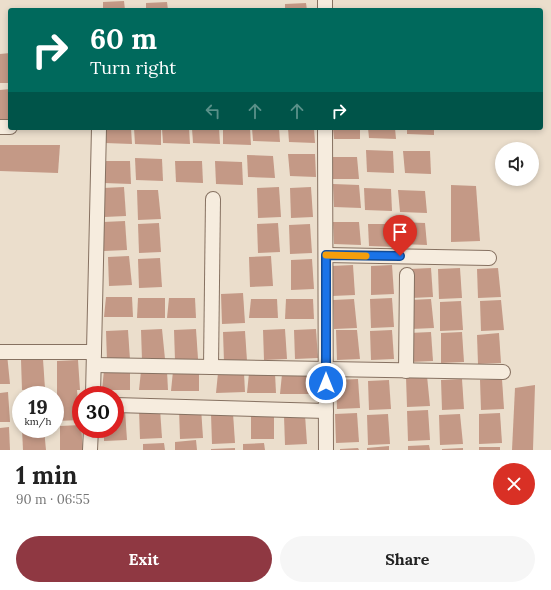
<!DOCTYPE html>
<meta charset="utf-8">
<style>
:root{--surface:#fff;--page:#f6f6f6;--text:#222;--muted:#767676;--accent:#8f3842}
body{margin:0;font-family:Lora,serif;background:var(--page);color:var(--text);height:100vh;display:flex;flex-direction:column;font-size:15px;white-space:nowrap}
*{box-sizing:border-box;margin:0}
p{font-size:13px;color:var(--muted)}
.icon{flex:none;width:22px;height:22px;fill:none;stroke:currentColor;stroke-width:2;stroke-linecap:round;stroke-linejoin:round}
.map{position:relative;height:450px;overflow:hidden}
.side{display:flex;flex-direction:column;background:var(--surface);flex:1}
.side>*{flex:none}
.top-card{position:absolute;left:8px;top:8px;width:535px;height:122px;border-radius:4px;box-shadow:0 2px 6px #0003;background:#00695c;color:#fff;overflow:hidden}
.fabs{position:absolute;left:495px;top:142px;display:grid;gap:8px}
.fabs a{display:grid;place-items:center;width:44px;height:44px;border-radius:50%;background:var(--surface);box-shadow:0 2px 6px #0003;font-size:20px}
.speed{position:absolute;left:12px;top:386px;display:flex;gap:8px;font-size:20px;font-weight:700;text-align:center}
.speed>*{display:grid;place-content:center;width:52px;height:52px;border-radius:50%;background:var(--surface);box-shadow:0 2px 6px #0003;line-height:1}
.speed small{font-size:10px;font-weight:400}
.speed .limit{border:6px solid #d22;background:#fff;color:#111}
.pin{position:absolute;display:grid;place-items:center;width:34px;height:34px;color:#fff;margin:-41px -17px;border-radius:50% 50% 50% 0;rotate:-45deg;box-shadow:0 0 4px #0007}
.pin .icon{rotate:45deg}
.me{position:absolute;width:44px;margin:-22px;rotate:0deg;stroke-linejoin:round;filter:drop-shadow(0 0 3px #0008)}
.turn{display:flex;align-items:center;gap:14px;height:84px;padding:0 16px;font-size:18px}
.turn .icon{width:52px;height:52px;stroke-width:2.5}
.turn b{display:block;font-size:28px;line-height:34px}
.lanes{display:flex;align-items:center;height:38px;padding:0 16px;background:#0003;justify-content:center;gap:20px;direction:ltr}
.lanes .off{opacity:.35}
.round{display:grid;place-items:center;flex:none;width:42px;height:42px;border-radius:21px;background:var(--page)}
.head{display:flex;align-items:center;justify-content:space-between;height:68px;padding:0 16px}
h1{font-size:24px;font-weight:800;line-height:30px}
.action{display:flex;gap:8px;margin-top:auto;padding:8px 16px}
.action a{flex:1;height:46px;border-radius:24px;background:var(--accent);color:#fff;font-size:16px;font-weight:800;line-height:46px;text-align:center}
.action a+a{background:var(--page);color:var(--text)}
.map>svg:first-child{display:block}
.building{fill:#c49986}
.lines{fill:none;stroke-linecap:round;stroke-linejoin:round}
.street-casing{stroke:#867161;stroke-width:16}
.street{stroke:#f6ecde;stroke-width:14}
.route-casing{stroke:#114b97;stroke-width:10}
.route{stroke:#1a73e8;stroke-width:7}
.slow{stroke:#f59e0b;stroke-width:7}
</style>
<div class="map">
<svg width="551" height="450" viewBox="0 0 551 450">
<rect width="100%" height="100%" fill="#ebdecc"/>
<!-- building -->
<g class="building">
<polygon points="124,1 125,10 103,10 103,2"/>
<polygon points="167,2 168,10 146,10 146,3"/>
<polygon points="306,3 307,10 285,10 285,4"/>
<polygon points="10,53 10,83 0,83 0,54"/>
<polygon points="10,89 10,119 0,119 0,90"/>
<polygon points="104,128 131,128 132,144 105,143"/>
<polygon points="134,128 161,128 161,145 135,144"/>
<polygon points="162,128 189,128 190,144 163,143"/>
<polygon points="192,128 219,128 220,144 193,143"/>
<polygon points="223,128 250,128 251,145 223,144"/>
<polygon points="252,128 279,128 280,142 253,141"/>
<polygon points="288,128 314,128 315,143 289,142"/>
<polygon points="333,128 360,128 360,139 334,139"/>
<polygon points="368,128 395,128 396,139 369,138"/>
<polygon points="407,128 434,128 434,135 407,134"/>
<polygon points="0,145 60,145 58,173 0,171"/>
<polygon points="366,150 393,151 394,173 367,172"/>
<polygon points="403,151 430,151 431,174 405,173"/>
<polygon points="288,154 315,154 316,177 290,176"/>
<polygon points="247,155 273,156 275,178 248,177"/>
<polygon points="330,157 357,157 359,179 332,179"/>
<polygon points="135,158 162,159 163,181 136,180"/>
<polygon points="103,161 130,161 131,184 104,183"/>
<polygon points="175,161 202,161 203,183 176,182"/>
<polygon points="215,161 242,162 243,185 216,184"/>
<polygon points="333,184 359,185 361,208 334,207"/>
<polygon points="451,185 476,186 480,241 451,242"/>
<polygon points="124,187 126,216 104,217 103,188"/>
<polygon points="279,187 281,217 258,218 257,188"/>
<polygon points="311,187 313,217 291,218 290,188"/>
<polygon points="364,188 391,189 392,211 365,210"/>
<polygon points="137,190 158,190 161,219 138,220"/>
<polygon points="398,190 425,191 427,213 400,212"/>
<polygon points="125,221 127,250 104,251 103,222"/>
<polygon points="333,222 359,222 361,245 334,244"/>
<polygon points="398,222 425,223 427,245 400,244"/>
<polygon points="159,223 161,252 139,253 138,224"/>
<polygon points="278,223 280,252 258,253 257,224"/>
<polygon points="310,224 312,253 290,254 289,225"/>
<polygon points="368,224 395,224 396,247 369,246"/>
<polygon points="129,256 132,285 109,286 108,257"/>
<polygon points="271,256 273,286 250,287 249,257"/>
<polygon points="160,258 162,287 139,288 138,259"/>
<polygon points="312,259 314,289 291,290 291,260"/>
<polygon points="353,265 355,295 332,296 331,266"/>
<polygon points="392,265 394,294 371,295 371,266"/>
<polygon points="431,268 433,297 411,298 410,269"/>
<polygon points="460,268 462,298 439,299 438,269"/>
<polygon points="498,268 501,297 478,298 477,269"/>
<polygon points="243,293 245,323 222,324 221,294"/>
<polygon points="106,297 132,297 133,317 104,317"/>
<polygon points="138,298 165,298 165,318 137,318"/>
<polygon points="169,298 195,298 196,318 167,318"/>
<polygon points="392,298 394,327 371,328 370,299"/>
<polygon points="251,299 277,299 278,318 249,318"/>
<polygon points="286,299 313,299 314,319 285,319"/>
<polygon points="354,299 357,328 334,329 333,300"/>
<polygon points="431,299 434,328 411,329 410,300"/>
<polygon points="501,300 504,330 481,331 480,301"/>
<polygon points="461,301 463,330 440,331 440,302"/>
<polygon points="162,329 165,359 142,360 141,330"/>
<polygon points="196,329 198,359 175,360 174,330"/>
<polygon points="285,329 287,359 264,360 263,330"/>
<polygon points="316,329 318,358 295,359 294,330"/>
<polygon points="128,330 130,360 107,361 106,331"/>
<polygon points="336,330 357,330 360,359 337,360"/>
<polygon points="392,330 394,359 371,360 370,331"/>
<polygon points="245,331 247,361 224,362 223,332"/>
<polygon points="431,332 433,361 410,362 409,333"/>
<polygon points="462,332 464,362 441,363 441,333"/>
<polygon points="499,333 501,363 478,364 477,335"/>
<polygon points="7,354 10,384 0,384 0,355"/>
<polygon points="43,359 45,389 22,390 21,360"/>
<polygon points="78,360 80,390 77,390 80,420 57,421 57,361"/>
<polygon points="104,370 130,370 130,390 102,390"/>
<polygon points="141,371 167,371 168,390 139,390"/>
<polygon points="173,371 199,371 199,391 171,391"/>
<polygon points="218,373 244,373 245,392 216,393"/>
<polygon points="249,373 275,373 276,393 247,393"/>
<polygon points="282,374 308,374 309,394 280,394"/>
<polygon points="427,376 430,406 407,407 406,377"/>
<polygon points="358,379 360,408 337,409 336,380"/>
<polygon points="462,379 464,409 442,410 441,380"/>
<polygon points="502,379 504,409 481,410 480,380"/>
<polygon points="389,380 391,409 369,410 368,381"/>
<polygon points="535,385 533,450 512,450 515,388"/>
<polygon points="44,391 44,395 22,395 22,392"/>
<polygon points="8,392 10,422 0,422 0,393"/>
<polygon points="201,408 203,438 180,439 179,409"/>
<polygon points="160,409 162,438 140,439 139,410"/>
<polygon points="125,410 127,440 104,441 104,429 115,429 115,411"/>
<polygon points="428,410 430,440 408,441 407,411"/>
<polygon points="233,413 235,443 212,444 211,414"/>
<rect x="251" y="413" width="23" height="26"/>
<polygon points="357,413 359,442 336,443 335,414"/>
<polygon points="500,413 502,443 479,444 479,414"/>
<polygon points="388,414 390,444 368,445 367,415"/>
<polygon points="460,414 463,444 440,445 439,415"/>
<polygon points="305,415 307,444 285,445 284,416"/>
<polygon points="81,425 83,450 60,450 60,426"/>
<polygon points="9,427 10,450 0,450 0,428"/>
<polygon points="22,429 44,429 46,450 23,450"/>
<polygon points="196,440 197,450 175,450 175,442"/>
<polygon points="164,443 165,450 143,450 143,444"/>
<polygon points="264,443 265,450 243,450 243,444"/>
<polygon points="429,445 430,450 408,450 408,446"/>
<polygon points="389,446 389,450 367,450 367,448"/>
<rect x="479" y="447" width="21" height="3"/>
<polygon points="235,448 235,450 211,450 211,449"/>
<polygon points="358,448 359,450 340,450 340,449"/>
<polygon points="463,448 463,450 442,450 442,449"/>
</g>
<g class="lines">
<!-- street casing -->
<g class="street-casing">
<g id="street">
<polyline points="325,0 325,10"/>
<polyline points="0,127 10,127"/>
<polyline points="325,128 326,450"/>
<polyline points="326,255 489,258"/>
<polyline points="0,352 94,352"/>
<polyline points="94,365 503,372"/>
<polyline points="211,367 213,199"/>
<polyline points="406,371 407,275"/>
<polyline points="93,395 99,128"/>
<polyline points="115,405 326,411"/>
<polyline points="90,450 91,429"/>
</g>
</g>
<!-- street -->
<use href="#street" class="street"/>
</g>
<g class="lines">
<!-- route casing -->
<g class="route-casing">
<polyline id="route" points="326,383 326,255 400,256"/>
</g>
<!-- route -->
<use href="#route" class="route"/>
<!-- slow -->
<polyline class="slow" points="326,255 366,256"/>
</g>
</svg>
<div class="fabs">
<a><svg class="icon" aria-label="sound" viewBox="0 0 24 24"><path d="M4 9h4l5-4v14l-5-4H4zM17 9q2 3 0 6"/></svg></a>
</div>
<div class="speed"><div>19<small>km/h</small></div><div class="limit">30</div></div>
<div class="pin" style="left:400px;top:256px;background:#d93025"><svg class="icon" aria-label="arrive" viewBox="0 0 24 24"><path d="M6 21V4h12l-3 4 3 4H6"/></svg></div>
<svg class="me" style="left:326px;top:383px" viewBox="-20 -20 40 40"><circle r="17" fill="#1a73e8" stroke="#fff" stroke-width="3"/><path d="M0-11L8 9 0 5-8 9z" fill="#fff"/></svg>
<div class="top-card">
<div class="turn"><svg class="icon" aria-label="right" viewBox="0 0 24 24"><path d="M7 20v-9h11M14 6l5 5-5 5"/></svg><div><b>60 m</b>Turn right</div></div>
<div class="lanes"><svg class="icon off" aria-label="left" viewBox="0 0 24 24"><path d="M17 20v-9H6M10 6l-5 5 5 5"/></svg><svg class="icon off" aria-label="ahead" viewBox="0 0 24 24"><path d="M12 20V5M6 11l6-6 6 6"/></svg><svg class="icon off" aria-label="ahead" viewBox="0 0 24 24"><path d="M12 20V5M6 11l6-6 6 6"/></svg><svg class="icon" aria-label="right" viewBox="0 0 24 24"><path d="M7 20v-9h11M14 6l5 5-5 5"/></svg></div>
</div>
</div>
<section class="side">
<div class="head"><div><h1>1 min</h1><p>90 m · 06:55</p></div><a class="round" style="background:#d93025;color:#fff"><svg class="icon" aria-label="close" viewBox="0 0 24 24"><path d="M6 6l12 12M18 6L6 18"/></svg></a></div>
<div class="action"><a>Exit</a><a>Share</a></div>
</section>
